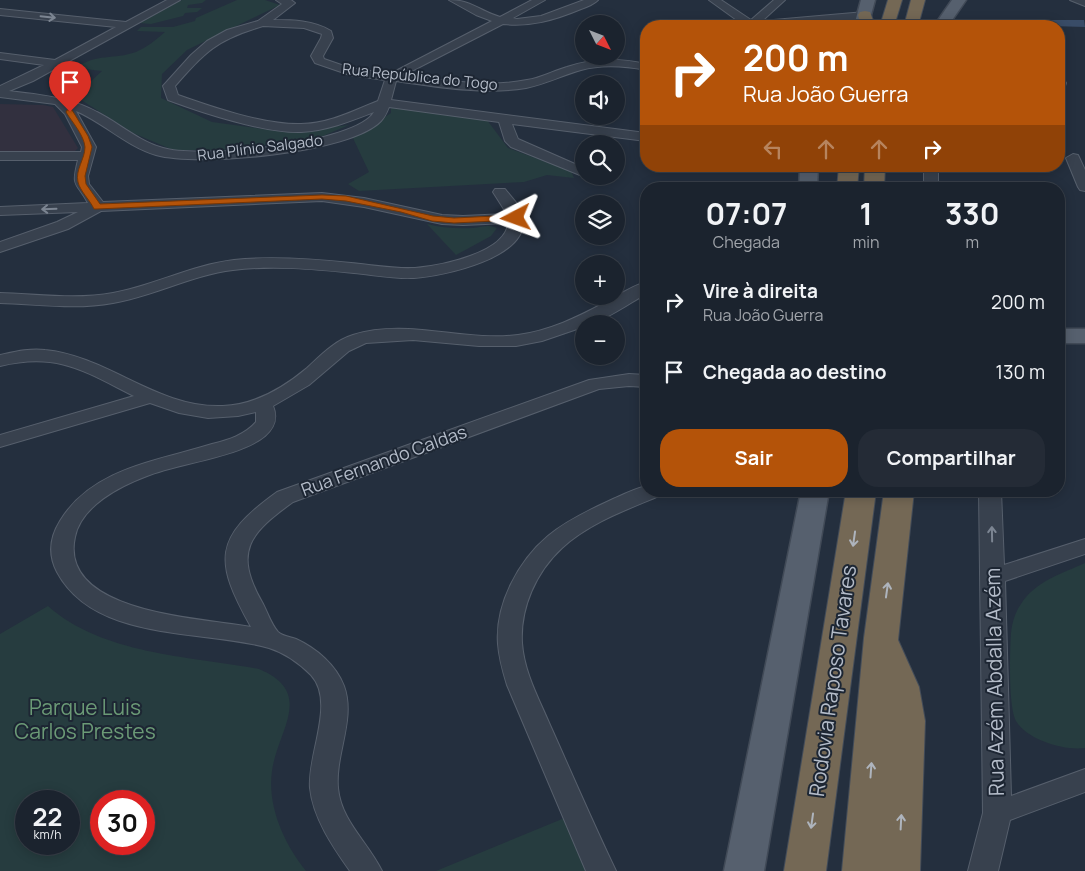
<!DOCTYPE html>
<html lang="pt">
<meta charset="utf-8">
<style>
:root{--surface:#1b232e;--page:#242b36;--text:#f1f3f6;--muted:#a0a4aa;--line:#39404a;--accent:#b45309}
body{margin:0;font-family:Manrope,sans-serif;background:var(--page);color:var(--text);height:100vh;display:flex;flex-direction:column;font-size:19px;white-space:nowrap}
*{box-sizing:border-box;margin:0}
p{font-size:16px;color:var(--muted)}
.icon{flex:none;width:28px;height:28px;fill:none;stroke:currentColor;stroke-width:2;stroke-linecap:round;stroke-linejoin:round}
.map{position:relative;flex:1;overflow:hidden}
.panel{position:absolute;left:640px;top:182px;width:425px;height:315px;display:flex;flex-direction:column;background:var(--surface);border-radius:20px;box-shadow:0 2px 12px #0003,0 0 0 1px var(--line)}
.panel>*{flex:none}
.hud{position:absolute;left:640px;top:20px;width:425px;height:152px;border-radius:20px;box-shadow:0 2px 12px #0003,0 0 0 1px var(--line);background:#b45309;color:#fff;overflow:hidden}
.needle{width:32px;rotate:132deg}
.tools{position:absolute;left:575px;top:15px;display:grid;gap:10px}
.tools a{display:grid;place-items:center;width:50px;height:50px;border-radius:50%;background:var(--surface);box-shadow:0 2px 12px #0003,0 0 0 1px var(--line);font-size:25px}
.speed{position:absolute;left:15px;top:790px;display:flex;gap:10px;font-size:25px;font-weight:700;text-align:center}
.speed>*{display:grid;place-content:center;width:65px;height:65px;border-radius:50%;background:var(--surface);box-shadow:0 2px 12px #0003,0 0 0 1px var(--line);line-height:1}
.speed small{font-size:12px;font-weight:400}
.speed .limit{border:8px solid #d22;background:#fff;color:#111}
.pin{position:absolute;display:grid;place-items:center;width:42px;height:42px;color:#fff;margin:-51px -21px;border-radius:50% 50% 50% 0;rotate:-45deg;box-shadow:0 0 5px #0007}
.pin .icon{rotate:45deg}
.me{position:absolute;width:55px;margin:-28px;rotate:266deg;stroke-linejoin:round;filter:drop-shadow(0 0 4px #0008)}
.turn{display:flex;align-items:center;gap:18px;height:105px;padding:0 20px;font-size:22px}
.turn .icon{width:65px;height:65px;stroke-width:2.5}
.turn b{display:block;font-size:35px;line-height:42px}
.lanes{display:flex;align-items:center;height:48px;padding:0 20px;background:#0003;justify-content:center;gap:25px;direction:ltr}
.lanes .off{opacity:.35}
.eta{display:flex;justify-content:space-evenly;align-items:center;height:85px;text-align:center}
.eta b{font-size:30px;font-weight:700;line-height:35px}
.cta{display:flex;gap:10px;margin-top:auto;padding:10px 20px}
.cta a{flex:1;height:58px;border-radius:20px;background:var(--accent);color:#fff;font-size:20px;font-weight:700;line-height:58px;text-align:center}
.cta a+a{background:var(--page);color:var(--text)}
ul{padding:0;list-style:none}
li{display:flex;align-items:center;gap:15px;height:70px;padding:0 20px}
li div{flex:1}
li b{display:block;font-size:19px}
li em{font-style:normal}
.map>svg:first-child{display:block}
.medical{fill:#32303f}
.green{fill:#263c3f;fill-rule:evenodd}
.water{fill:#394c67}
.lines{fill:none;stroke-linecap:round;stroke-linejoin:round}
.minor-casing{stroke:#565f6c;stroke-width:2}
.major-casing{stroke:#414a57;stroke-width:3}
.highway-casing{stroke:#434c59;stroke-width:2}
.minor{fill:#38414e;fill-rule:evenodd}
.major{fill:#56606e;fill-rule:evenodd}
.highway{fill:#746855;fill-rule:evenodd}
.oneway{stroke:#7c8592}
.oneway2{stroke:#aeb4bd}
.route{fill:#b45309;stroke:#753606}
.labels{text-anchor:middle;stroke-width:4;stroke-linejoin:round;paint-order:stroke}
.far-street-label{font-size:15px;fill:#b4bcc9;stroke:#1d2633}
.street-label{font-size:18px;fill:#b4bcc9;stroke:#1d2633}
.near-street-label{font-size:21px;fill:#b4bcc9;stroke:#1d2633}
.near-park-label{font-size:21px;fill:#6b9a76;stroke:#1d2633}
</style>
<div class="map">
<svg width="1085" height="871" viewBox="0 0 1085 871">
<rect width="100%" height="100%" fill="#242f3e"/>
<!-- medical -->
<polygon class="medical" points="0,104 43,105 53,107 78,148 74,152 0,154"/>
<!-- green -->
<g class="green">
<polygon points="182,0 206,0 202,3 188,5 187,8 202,8 197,12 185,13 183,16 151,24 140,23"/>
<path d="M237,0H265L280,5L187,50L162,74L161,98L212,122L285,132L349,125L323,136L283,143L220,150H173L133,133L75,96L102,71L76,68C96,53 114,60 136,52C147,47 156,40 165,32L137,31L141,27H173L195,21L196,18Z"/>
<polygon points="391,106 487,120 508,148 571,171 574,178 547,175 524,182 359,191 348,184 369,172 352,136 369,128 391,113"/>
<path d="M427,224C442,228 458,229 473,228C482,227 488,224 497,228L491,236L456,255Z"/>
<path d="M1085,563V748C1065,751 1027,740 1016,721C1008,706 1010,650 1011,633C1012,623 1015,612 1021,604C1036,581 1061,574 1085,563Z"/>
<path d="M48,606C103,655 190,656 259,669C316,693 277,731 272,771C267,806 284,844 306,871H0V634ZM26,801H69V844H26ZM144,801V844H101V801Z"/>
<polygon points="567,817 596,871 436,871"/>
</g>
<!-- water -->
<polygon class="water" points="1044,20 1084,20 1085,27 1051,26"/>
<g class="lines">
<!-- minor casing -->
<g class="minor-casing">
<g id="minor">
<path d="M167,0H180L33,81L9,91C39,95 70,97 97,112C119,123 138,141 163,148C198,159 356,144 374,112C351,121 326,131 301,132C264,133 203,113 168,100L163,86L191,55L207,41L227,30L258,21L282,4L276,0H291L295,3L273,20C293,20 313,20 331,31L333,38L323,56L324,59L350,68L390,74L492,21L476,15L449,0C471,0 480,11 500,17L532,0H545L513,18L517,19L541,16L584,0H598C594,4 587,7 581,9C555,20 530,27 503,24L404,75C444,80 487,88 527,80C541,78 553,71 567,67C593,58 619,58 646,64V70C625,66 603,64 581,70C563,75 546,84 526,88C484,95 438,87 396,81L391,100L646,133V141L512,124L518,139L584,168V174L580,175L511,147L505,141L499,122L389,107C387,112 385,117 381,121C351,153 199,167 156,155C126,146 104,123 76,111L96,147L88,176L89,184L103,202L322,193L364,198L442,215L463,216L507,214L493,192L495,189H505C511,197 522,207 523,217C530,258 443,276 414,278C394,279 374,275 354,273C314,269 273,265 233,270C192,275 154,296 113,303C76,310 37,304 0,303V293C37,294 76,300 113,293C155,285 192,265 234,260C272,256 313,259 351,263C372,265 394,269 415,268C440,266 506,253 508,223L463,225L442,224L364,207L322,201L101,211L68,229L0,252V242L57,222L78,212L0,215V207L88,203C76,181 71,188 78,160H0V152H81L82,147L65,114L55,104L0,97V86L44,65L0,59V53L55,60L116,27L0,15V9L126,22ZM263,26L304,28L322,34L321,38L311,56L315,63L350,75L385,80L378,101C353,111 328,124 301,124C264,125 212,107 178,95L175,86C206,51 216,40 263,26Z"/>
<polygon points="709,0 721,0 751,20 774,0 785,0 762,21 865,12 870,15 865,18 774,26 745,26"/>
<polygon points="1070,0 1085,0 1085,6"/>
<polygon points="1059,77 1063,78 1066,83 1063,92 1059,93"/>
<polygon points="1073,154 1078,155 1085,170 1085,191 1080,190 1078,187 1066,158"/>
<rect x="924" y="166" width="14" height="23"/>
<path d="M646,282V294C631,302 601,324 584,324V326L580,328L542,341L516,346H479L413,340L366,343L349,351L309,385L273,406C278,418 275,427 265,436C240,457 179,463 147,476C120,486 81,506 75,537C58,614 205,618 251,627C214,561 213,538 277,492L589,380L629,374L646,375V387L629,386L599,389L293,502C250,533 233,551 262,602C267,611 271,624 278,632C282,636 291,637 296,639C316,648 336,665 344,686C356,719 335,754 338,788C341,821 368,842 382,871H350C333,847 313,818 310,788C307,755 336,702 311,675C299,663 285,653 269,648C204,629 95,643 57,572C48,555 50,537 60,521C92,468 158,461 212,444C228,440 245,435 256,422V412L238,416L208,418L179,413L150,403L0,447V435L134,396C84,371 58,352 0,366V355C14,352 30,348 45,350C108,356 158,409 223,406C255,405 283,388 307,368C321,355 334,341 353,335C407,318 463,342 518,335C549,331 578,317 606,302C619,295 632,286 646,282Z"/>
<path d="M646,486V491H661L659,496C626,510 589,523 562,548C536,572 520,608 522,643C524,672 539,699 550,725C572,774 593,823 616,871H586L507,685C503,672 499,658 498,644C495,605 518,561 548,536C566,521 589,510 611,500C622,495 634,489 646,486Z"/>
<polygon points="979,491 1001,491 1004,565 1085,539 1085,554 1005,581 1011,796 1085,769 1085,792 1010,820 998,871 968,871 983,813"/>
</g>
</g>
<!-- major casing -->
<g class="major-casing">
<g id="major">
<polygon points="861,0 875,0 868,26 854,26"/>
<polygon points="952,0 966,0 948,26 934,26"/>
<polygon points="800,166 818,166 817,189 799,189"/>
<rect x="1059" y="329" width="26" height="14"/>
<polygon points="801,491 829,491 764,871 724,871"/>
</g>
</g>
<!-- highway casing -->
<g class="highway-casing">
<g id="highway">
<polygon points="888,0 902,0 894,26 880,26"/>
<polygon points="911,0 925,0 918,26 904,26"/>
<polygon points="865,11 870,12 875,26 861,26 858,15 860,12"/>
<polygon points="839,166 859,166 857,189 837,189"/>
<polygon points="865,166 885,166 884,189 864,189"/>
<polygon points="846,491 876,491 826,871 784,871"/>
<polygon points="884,491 914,491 898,640 919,687 925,721 920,871 842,871 864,638"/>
</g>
</g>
<!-- minor -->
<use href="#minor" class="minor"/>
<!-- major -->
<use href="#major" class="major"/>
<!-- highway -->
<use href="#highway" class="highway"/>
</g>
<!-- one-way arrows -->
<defs><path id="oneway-shaft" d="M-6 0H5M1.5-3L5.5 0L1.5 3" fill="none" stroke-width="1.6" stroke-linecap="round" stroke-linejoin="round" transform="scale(1.25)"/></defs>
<g class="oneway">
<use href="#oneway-shaft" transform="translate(48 17) rotate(6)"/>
<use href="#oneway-shaft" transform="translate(49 209) rotate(178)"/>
<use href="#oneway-shaft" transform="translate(992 534) rotate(-91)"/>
</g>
<g class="oneway2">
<use href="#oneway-shaft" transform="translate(854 539) rotate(98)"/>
<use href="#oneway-shaft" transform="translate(887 590) rotate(-82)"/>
<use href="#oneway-shaft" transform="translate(871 770) rotate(-86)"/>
<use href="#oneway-shaft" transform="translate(812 821) rotate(98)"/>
<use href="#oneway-shaft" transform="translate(901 822) rotate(-87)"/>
</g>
<!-- route -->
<path class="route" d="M67,110H72L88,136L92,147L85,176L86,184L100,204L322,195L346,196L433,216L454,218L516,215L521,218L516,220L454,223L432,221L401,212L346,201L322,199L97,209H94C90,200 80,191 78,182C75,170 85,159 85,147C84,135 72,122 66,112Z"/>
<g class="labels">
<!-- far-street labels -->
<g class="far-street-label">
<text transform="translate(420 77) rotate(6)" y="5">Rua República do Togo</text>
<text transform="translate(260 148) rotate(-7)" y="5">Rua Plínio Salgado</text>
</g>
<!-- street labels -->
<g class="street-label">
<text transform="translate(384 461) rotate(-20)" y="6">Rua Fernando Caldas</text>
</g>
<!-- near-street labels -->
<g class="near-street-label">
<text transform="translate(833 681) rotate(-82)" y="7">Rodovia Raposo Tavares</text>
<text transform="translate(995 682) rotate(-91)" y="7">Rua Azém Abdalla Azém</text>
</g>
<!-- near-park labels -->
<g class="near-park-label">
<text x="85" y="715">Parque Luis<tspan x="85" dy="24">Carlos Prestes</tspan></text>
</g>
</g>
</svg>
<div class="tools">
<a><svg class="needle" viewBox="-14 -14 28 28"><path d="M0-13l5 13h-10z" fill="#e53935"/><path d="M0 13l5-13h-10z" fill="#a0a4aa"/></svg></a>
<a><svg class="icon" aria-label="sound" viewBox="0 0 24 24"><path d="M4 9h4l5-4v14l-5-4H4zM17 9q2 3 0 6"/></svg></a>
<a><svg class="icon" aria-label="search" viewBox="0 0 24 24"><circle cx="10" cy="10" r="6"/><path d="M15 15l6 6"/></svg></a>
<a><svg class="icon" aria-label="layers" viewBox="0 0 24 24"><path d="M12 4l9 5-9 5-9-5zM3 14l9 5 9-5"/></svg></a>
<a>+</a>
<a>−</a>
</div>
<div class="speed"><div>22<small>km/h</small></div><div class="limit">30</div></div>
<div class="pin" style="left:70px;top:112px;background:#d93025"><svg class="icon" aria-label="arrive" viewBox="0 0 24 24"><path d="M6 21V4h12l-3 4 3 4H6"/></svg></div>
<svg class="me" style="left:516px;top:218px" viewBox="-20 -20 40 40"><path d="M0-17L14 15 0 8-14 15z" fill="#b45309" stroke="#fff" stroke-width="4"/></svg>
<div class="hud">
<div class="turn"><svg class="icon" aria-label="right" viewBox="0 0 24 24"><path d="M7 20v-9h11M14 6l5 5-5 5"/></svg><div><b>200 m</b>Rua João Guerra</div></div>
<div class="lanes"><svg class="icon off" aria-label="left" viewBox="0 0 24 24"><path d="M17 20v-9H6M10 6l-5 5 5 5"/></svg><svg class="icon off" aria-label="ahead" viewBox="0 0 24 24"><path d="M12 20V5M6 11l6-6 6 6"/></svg><svg class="icon off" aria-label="ahead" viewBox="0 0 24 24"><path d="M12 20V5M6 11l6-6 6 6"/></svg><svg class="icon" aria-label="right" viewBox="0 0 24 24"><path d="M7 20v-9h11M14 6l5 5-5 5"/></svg></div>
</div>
<section class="panel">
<div class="eta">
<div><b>07:07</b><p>Chegada</p></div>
<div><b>1</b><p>min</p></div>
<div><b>330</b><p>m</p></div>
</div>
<ul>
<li><svg class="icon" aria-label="right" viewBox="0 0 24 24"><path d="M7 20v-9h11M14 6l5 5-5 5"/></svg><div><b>Vire à direita</b><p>Rua João Guerra</p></div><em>200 m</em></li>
<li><svg class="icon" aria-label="arrive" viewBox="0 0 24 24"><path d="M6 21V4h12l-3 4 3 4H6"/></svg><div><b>Chegada ao destino</b></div><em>130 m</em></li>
</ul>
<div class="cta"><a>Sair</a><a>Compartilhar</a></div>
</section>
</div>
